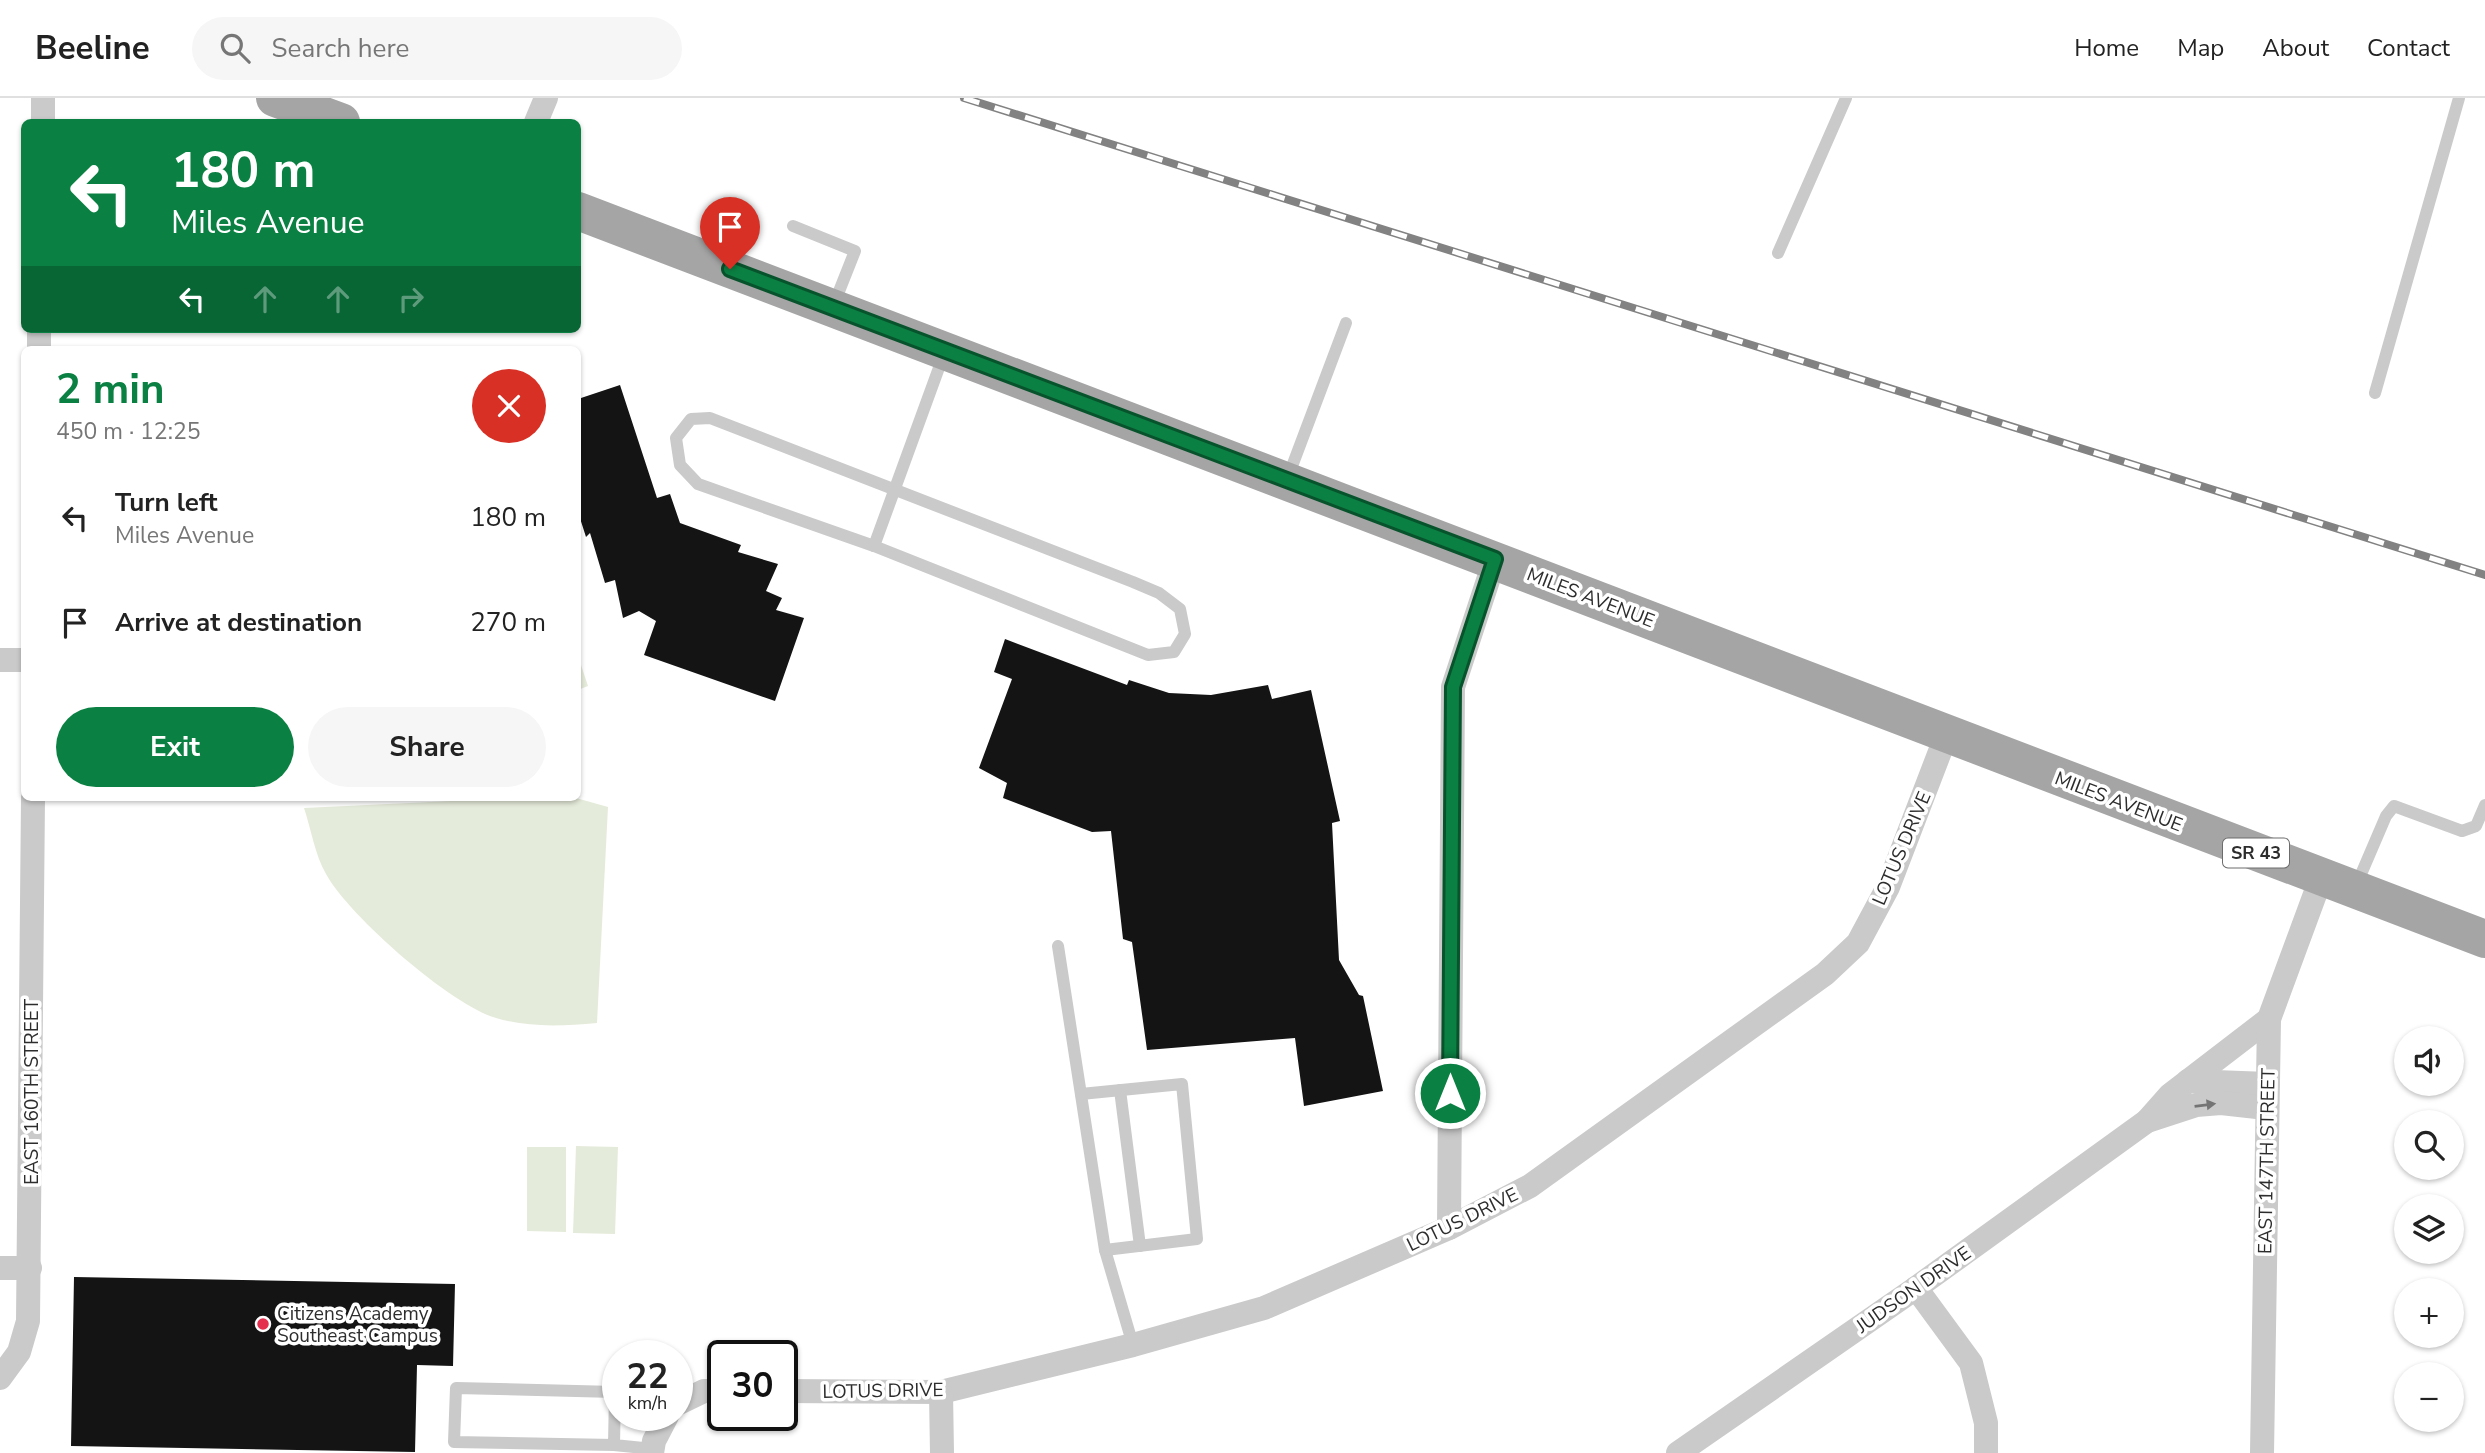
<!DOCTYPE html>
<meta charset="utf-8">
<style>
:root{--surface:#fff;--page:#f6f6f6;--text:#222;--muted:#767676;--line:#e0e0e0;--accent:#0b8043}
body{margin:0;font-family:"Nunito Sans",sans-serif;background:var(--page);color:var(--text);height:100vh;display:flex;flex-direction:column;font-size:26px;white-space:nowrap}
*{box-sizing:border-box;margin:0}
p{font-size:23px;color:var(--muted)}
.icon{flex:none;width:38px;height:38px;fill:none;stroke:currentColor;stroke-width:2;stroke-linecap:round;stroke-linejoin:round}
.map{position:relative;flex:1;overflow:hidden}
.panel{position:absolute;left:21px;top:248px;width:560px;height:455px;display:flex;flex-direction:column;background:var(--surface);border-radius:10px;box-shadow:0 2px 5px #0004}
.panel>*{flex:none}
.hud{position:absolute;left:21px;top:21px;width:560px;height:214px;border-radius:10px;box-shadow:0 2px 5px #0004;background:#0b8043;color:#fff;overflow:hidden}
.buttons{position:absolute;left:2394px;top:928px;display:grid;gap:14px}
.buttons a{display:grid;place-items:center;width:70px;height:70px;border-radius:50%;background:var(--surface);box-shadow:0 2px 5px #0004;font-size:35px}
.speed{position:absolute;left:602px;top:1242px;display:flex;gap:14px;font-size:35px;font-weight:700;text-align:center}
.speed>*{display:grid;place-content:center;width:91px;height:91px;border-radius:50%;background:var(--surface);box-shadow:0 2px 5px #0004;line-height:1}
.speed small{font-size:18px;font-weight:400}
.speed .limit{border:4px solid #111;border-radius:10px;background:#fff;color:#111}
.pin{position:absolute;display:grid;place-items:center;width:60px;height:60px;color:#fff;margin:-72px -30px;border-radius:50% 50% 50% 0;rotate:-45deg;box-shadow:0 0 7px #0007}
.pin .icon{rotate:45deg}
.me{position:absolute;width:77px;margin:-38px;rotate:0deg;stroke-linejoin:round;filter:drop-shadow(0 0 5px #0008)}
.turn{display:flex;align-items:center;gap:24px;height:147px;padding:0 35px;font-size:32px}
.turn .icon{width:91px;height:91px;stroke-width:2.5}
.turn b{display:block;font-size:49px;line-height:60px}
.lanes{display:flex;align-items:center;height:66px;padding:0 35px;background:#0003;justify-content:center;gap:35px;direction:ltr}
.lanes .off{opacity:.35}
.round{display:grid;place-items:center;flex:none;width:74px;height:74px;border-radius:37px;background:var(--page)}
.summary{display:flex;align-items:center;justify-content:space-between;height:119px;padding:0 35px}
h1{font-size:42px;font-weight:700;line-height:52px;color:var(--accent)}
.primary-button{display:flex;gap:14px;margin-top:auto;padding:14px 35px}
.primary-button a{flex:1;height:80px;border-radius:42px;background:var(--accent);color:#fff;font-size:28px;font-weight:700;line-height:80px;text-align:center}
.primary-button a+a{background:var(--page);color:var(--text)}
ul{padding:0;list-style:none}
li{display:flex;align-items:center;gap:21px;height:105px;padding:0 35px}
li div{flex:1}
li b{display:block;font-size:26px}
li em{font-style:normal}
header{display:flex;align-items:center;gap:42px;box-sizing:border-box;height:98px;padding:0 35px;background:var(--surface);border-bottom:2px solid var(--line)}
header strong{font-size:33px}
nav{display:flex;gap:38px;margin-inline-start:auto;font-size:24px}
.search{width:490px;height:63px;background:var(--page);display:flex;align-items:center;gap:18px;box-sizing:border-box;padding:0 24px;border-radius:38px;color:var(--muted);font-size:26px}
.map>svg:first-child{display:block}
.green{fill:#e5ebda}
.building{fill:#141414}
.lines{fill:none;stroke-linecap:round;stroke-linejoin:round}
.lane{stroke:#cacaca;stroke-width:12}
.street{stroke:#cacaca;stroke-width:24}
.primary{stroke:#a5a5a5;stroke-width:38}
.rail-casing{stroke:#828282;stroke-width:8}
.rail{stroke:#fff;stroke-width:5;stroke-dasharray:16;stroke-linecap:butt}
.oneway{fill:#747474}
.route-casing{stroke:#07532c;stroke-width:18}
.route{stroke:#0b8043;stroke-width:12}
.poi-dot{fill:#e42f4f;stroke:#fff;stroke-width:2.5}
.labels{text-anchor:middle;stroke-width:7;stroke-linejoin:round;paint-order:stroke}
.shield{fill:#fff;stroke:#6c6c6c;stroke-width:2}
.shield-label{font-size:18px;font-weight:bold;fill:#2d2d2d}
.street-label{font-size:19px;fill:#2d2d2d;stroke:#fff}
.poi-label{font-size:19px;fill:#2d2d2d;stroke:#fff;text-anchor:start}
</style>
<header>
<strong>Beeline</strong>
<div class="search"><svg class="icon" aria-label="search" viewBox="0 0 24 24"><circle cx="10" cy="10" r="6"/><path d="M15 15l6 6"/></svg>Search here</div>
<nav><a>Home</a><a>Map</a><a>About</a><a>Contact</a></nav>
</header>
<div class="map">
<svg width="2485" height="1355" viewBox="0 0 2485 1355">
<rect width="100%" height="100%" fill="#fff"/>
<!-- green -->
<g class="green">
<polygon points="578,558 588,588 578,592"/>
<path d="M518,700H576L608,709L597,925C563,928 529,930 496,920C451,907 349,818 326,776C315,757 311,731 304,710Z"/>
<polygon points="576,1048 618,1049 615,1136 573,1135"/>
<polygon points="527,1049 566,1049 566,1134 527,1133"/>
</g>
<!-- building -->
<g class="building">
<polygon points="620,287 657,400 670,396 680,425 741,447 738,454 778,466 766,493 782,500 776,512 804,520 775,603 644,557 656,523 639,513 623,520 615,482 605,485 590,435 586,439 578,414 578,301"/>
<polygon points="1005,541 1127,587 1129,582 1169,595 1211,597 1268,587 1272,601 1311,592 1340,723 1332,725 1339,862 1359,897 1363,898 1383,993 1304,1008 1295,940 1147,952 1132,844 1123,841 1111,733 1092,734 1003,700 1007,685 979,670 1012,581 994,574"/>
<polygon points="74,1179 455,1186 453,1268 417,1267 415,1354 71,1348"/>
</g>
<g class="lines">
<!-- lane -->
<g class="lane">
<polyline points="793,128 855,153 834,206"/>
<polyline points="1778,155 1846,0"/>
<polyline points="2375,295 2459,0"/>
<polygon points="710,320 1133,484 1159,495 1180,511 1185,536 1174,554 1148,557 874,448 698,386 680,367 676,340 691,321"/>
<polyline points="1288,379 1346,225"/>
<polyline points="874,448 944,256"/>
<polyline points="2356,788 2386,718 2394,708 2462,733 2476,728 2485,707"/>
<polyline points="1058,848 1105,1152 1133,1247"/>
<polyline points="1120,992 1140,1148"/>
<polyline points="1081,996 1182,986 1197,1141 1105,1152"/>
<polyline points="614,1347 615,1294 456,1290 454,1344 614,1347 653,1351"/>
</g>
<!-- street -->
<g class="street">
<polyline points="43,24 43,0"/>
<polyline points="536,24 546,0"/>
<polyline points="39,252 39,231"/>
<polyline points="0,562 24,562"/>
<polyline points="2188,983 2268,986"/>
<polyline points="2147,1023 2196,1007 2221,1005 2266,1010"/>
<polyline points="1449,1130 1453,589 1495,461"/>
<polyline points="0,1170 30,1170"/>
<polyline points="1916,1190 1971,1265 1986,1325 1986,1355"/>
<polyline points="0,1280 19,1254 28,1223 33,700"/>
<polyline points="782,1293 941,1294 1133,1247 1264,1210 1449,1130 1530,1088 1825,876 1858,845 1888,789 1946,638"/>
<polyline points="941,1294 942,1355"/>
<polyline points="677,1306 704,1293 723,1293"/>
<polyline points="652,1355 654,1343 667,1318"/>
<polyline points="1678,1355 1916,1190 2147,1023 2170,997 2269,921"/>
<polyline points="2262,1355 2269,921 2321,780"/>
</g>
<!-- primary -->
<g class="primary">
<polyline points="275,0 341,24"/>
<polyline points="578,113 2485,841"/>
</g>
<!-- rail casing -->
<g class="rail-casing">
<polyline id="rail" points="964,0 2485,477"/>
</g>
<!-- rail -->
<use href="#rail" class="rail"/>
</g>
<!-- one-way arrows -->
<defs><path id="oneway-solid" d="M-6-.8H1V-3.2L6.5 0L1 3.2V.8H-6Z" transform="scale(1.75)"/></defs>
<use class="oneway" href="#oneway-solid" transform="translate(2205 1007) rotate(-7)"/>
<g class="lines">
<!-- route casing -->
<g class="route-casing">
<polyline id="route" points="730,171 1495,461 1453,589 1450,995"/>
</g>
<!-- route -->
<use href="#route" class="route"/>
</g>
<!-- markers -->
<circle class="poi-dot" cx="263" cy="1226" r="7"/>
<g class="labels">
<!-- shield labels -->
<rect class="shield" x="2223" y="740.5" width="66" height="29" rx="5"/>
<g class="shield-label">
<text x="2256" y="761">SR 43</text>
</g>
<!-- street labels -->
<g class="street-label">
<text transform="translate(1591 499) rotate(21)" y="7">MILES AVENUE</text>
<text transform="translate(2119 703) rotate(21)" y="7">MILES AVENUE</text>
<text transform="translate(1901 750) rotate(-67)" y="7">LOTUS DRIVE</text>
<text transform="translate(31 994) rotate(-90)" y="7">EAST 160TH STREET</text>
<text transform="translate(2266 1063) rotate(-89)" y="7">EAST 147TH STREET</text>
<text transform="translate(1462 1121) rotate(-26)" y="7">LOTUS DRIVE</text>
<text transform="translate(1913 1191) rotate(-35)" y="7">JUDSON DRIVE</text>
<text transform="translate(883 1292) rotate(-1)" y="7">LOTUS DRIVE</text>
</g>
<!-- poi labels -->
<g class="poi-label">
<text x="277" y="1222">Citizens Academy<tspan x="277" dy="22">Southeast Campus</tspan></text>
</g>
</g>
</svg>
<div class="buttons">
<a><svg class="icon" aria-label="sound" viewBox="0 0 24 24"><path d="M4 9h4l5-4v14l-5-4H4zM17 9q2 3 0 6"/></svg></a>
<a><svg class="icon" aria-label="search" viewBox="0 0 24 24"><circle cx="10" cy="10" r="6"/><path d="M15 15l6 6"/></svg></a>
<a><svg class="icon" aria-label="layers" viewBox="0 0 24 24"><path d="M12 4l9 5-9 5-9-5zM3 14l9 5 9-5"/></svg></a>
<a>+</a>
<a>−</a>
</div>
<div class="speed"><div>22<small>km/h</small></div><div class="limit">30</div></div>
<div class="pin" style="left:730px;top:171px;background:#d93025"><svg class="icon" aria-label="arrive" viewBox="0 0 24 24"><path d="M6 21V4h12l-3 4 3 4H6"/></svg></div>
<svg class="me" style="left:1450px;top:995px" viewBox="-20 -20 40 40"><circle r="17" fill="#0b8043" stroke="#fff" stroke-width="3"/><path d="M0-11L8 9 0 5-8 9z" fill="#fff"/></svg>
<div class="hud">
<div class="turn"><svg class="icon" aria-label="left" viewBox="0 0 24 24"><path d="M17 20v-9H6M10 6l-5 5 5 5"/></svg><div><b>180 m</b>Miles Avenue</div></div>
<div class="lanes"><svg class="icon" aria-label="left" viewBox="0 0 24 24"><path d="M17 20v-9H6M10 6l-5 5 5 5"/></svg><svg class="icon off" aria-label="ahead" viewBox="0 0 24 24"><path d="M12 20V5M6 11l6-6 6 6"/></svg><svg class="icon off" aria-label="ahead" viewBox="0 0 24 24"><path d="M12 20V5M6 11l6-6 6 6"/></svg><svg class="icon off" aria-label="right" viewBox="0 0 24 24"><path d="M7 20v-9h11M14 6l5 5-5 5"/></svg></div>
</div>
<section class="panel">
<div class="summary"><div><h1>2 min</h1><p>450 m · 12:25</p></div><a class="round" style="background:#d93025;color:#fff"><svg class="icon" aria-label="close" viewBox="0 0 24 24"><path d="M6 6l12 12M18 6L6 18"/></svg></a></div>
<ul>
<li><svg class="icon" aria-label="left" viewBox="0 0 24 24"><path d="M17 20v-9H6M10 6l-5 5 5 5"/></svg><div><b>Turn left</b><p>Miles Avenue</p></div><em>180 m</em></li>
<li><svg class="icon" aria-label="arrive" viewBox="0 0 24 24"><path d="M6 21V4h12l-3 4 3 4H6"/></svg><div><b>Arrive at destination</b></div><em>270 m</em></li>
</ul>
<div class="primary-button"><a>Exit</a><a>Share</a></div>
</section>
</div>
